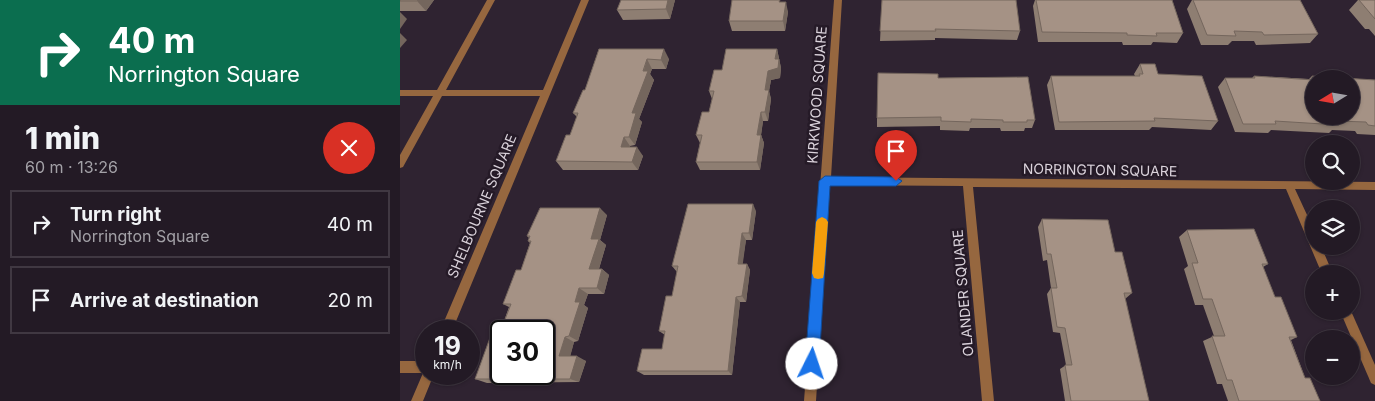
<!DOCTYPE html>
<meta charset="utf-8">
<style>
:root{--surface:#231a25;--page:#2b232d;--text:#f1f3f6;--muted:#a3a1a7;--line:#403842}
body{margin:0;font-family:Inter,sans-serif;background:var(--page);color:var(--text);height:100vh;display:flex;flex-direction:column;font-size:19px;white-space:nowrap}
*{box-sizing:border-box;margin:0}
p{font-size:16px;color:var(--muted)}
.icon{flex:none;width:28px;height:28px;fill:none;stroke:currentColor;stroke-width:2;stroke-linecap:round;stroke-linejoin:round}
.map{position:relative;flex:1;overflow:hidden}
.drawer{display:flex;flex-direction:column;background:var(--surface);width:400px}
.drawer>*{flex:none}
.guide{background:#0b6e4f;color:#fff;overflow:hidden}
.needle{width:32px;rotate:259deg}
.buttons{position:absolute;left:905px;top:70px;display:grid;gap:10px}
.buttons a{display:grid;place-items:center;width:55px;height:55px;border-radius:50%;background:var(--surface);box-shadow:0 1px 4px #0004,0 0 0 1px var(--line);font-size:25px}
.speed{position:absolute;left:15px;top:320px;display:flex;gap:10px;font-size:25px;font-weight:700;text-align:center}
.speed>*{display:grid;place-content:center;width:65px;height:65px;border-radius:50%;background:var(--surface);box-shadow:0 1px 4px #0004,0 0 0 1px var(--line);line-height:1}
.speed small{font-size:12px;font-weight:400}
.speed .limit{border:2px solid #111;border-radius:8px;background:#fff;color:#111}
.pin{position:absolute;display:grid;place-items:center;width:42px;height:42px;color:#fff;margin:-51px -21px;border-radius:50% 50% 50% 0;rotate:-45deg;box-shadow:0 0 5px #0007}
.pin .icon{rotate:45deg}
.me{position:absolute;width:55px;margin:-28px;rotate:4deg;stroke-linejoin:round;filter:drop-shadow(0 0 4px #0008)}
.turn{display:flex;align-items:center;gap:18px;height:105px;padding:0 25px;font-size:22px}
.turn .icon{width:65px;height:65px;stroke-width:2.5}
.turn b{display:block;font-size:35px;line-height:42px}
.round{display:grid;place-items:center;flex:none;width:52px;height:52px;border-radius:26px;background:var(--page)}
.head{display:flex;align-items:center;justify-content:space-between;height:85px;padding:0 25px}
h1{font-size:30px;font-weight:800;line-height:38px}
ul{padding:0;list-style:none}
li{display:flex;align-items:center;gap:15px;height:68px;margin:0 10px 8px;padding:0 15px;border:2px solid var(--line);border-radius:0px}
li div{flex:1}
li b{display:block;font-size:19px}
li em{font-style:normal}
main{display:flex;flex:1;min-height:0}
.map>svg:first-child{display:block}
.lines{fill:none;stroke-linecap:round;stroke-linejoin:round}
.street{fill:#96673f;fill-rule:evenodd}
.wall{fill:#8e7e72}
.shaded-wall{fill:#74665d}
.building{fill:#a59285;stroke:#74665d;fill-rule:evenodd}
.route{fill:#1a73e8;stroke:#114b97}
.slow{fill:#f59e0b}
.labels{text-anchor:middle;stroke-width:5;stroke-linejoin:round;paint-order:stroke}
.street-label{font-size:14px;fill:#dad2db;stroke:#251a27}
</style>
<main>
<section class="drawer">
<div class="guide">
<div class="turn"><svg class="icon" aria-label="right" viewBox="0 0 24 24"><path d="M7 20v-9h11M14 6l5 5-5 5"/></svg><div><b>40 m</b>Norrington Square</div></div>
</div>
<div class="head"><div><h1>1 min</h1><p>60 m · 13:26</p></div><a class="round" style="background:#d93025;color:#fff"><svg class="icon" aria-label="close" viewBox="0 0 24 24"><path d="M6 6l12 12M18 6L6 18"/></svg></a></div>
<ul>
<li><svg class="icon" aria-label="right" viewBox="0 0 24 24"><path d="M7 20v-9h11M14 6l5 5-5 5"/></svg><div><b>Turn right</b><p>Norrington Square</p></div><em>40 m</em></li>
<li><svg class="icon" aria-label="arrive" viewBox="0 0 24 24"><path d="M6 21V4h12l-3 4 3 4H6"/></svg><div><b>Arrive at destination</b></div><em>20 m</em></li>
</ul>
</section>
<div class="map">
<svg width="975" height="401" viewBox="0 0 975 401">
<rect width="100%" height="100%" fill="#2f2331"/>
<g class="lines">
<!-- street -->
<g class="street">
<polygon points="87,0 95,0 46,90 143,90 181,0 189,0 52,331 40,331 140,96 42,96 3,167 0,168 0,155 33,96 0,96 0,90 37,90"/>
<polygon points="434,0 442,0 431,177 975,182 975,190 895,189 914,230 914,246 921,246 933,274 922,274 886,189 573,187 594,401 582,401 563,186 430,185 416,401 404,401"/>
<polygon points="940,311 951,311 975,365 975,385 971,383"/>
<polygon points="0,361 26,361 26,374 34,374 23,401 11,401 23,373 0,373"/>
</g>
</g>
<!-- wall -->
<g class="wall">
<polygon points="0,0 34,0 26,11 0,11"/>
<polygon points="275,0 270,19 223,20 217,10"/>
<polygon points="482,0 620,31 617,40 535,38 535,40 480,41"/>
<polygon points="635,0 772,0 783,33 777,43 753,42 751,45 723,45 722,42 638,42 633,6"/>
<polygon points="792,0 900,0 918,34 910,43 856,45 854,41 832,41 828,45 801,45 787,9"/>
<polygon points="958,0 975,0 975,36 969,29 965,29 949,10"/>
<polygon points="383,2 388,12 385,31 332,31 329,21"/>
<polygon points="199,49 269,59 266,69 252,69 250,74 254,80 239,119 242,122 235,145 230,146 230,147 243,156 238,170 163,170 156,161 170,135 177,117 173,113 185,90"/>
<polygon points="377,49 381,68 380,78 371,80 369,91 371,99 368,121 363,121 361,135 364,143 360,170 300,170 296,162 300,143 296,135 309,112 312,99 309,91 322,70"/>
<polygon points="740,64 758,74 818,121 811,130 752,127 749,130 655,130 647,85 651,76 735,76 734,74"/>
<polygon points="854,76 909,79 912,76 975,80 975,135 957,134 955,131 932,130 929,133 871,130 868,133 835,132 818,87 825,78 852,78"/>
<polygon points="538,78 635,120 632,128 625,128 624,131 601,131 600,128 570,128 569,131 540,130 540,126 477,127 477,118"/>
<polygon points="356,211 352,240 346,240 342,264 347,264 350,270 346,302 340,302 332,375 244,375 237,371 262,349 265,335 259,331 272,296 277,272 272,266"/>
<polygon points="207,215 200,240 206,245 199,269 202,269 209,275 204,294 188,294 184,305 188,308 178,341 174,342 170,356 186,361 179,382 87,383 75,379 99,335 109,307 103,304 121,270 130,243 128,241 129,238 127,236"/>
<polygon points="642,219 715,252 732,293 725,299 749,401 665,401 660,369 666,365 660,333 653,332 647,294 651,288 647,260 643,261 638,227"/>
<polygon points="787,230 868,264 863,267 875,297 897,337 891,340 905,378 920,401 828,401 822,384 817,384 803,341 814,336 803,305 795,305 784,269 788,266 779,237"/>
</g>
<!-- shaded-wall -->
<g class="shaded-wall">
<polygon points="18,0 34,0 26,11 17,1"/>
<polygon points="268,0 275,0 270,19 266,9"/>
<polygon points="386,2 388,12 385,31 383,21"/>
<polygon points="0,12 7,19 0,29"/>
<polygon points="0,33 7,40 0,48"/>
<polygon points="264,49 269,59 266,69 261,60"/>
<polygon points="377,49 381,68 380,78 371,80 369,91 371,99 368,121 365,112 365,90 368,71 375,59"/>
<polygon points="247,59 252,69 250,74 254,80 239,119 242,122 235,145 229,137 232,113"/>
<polygon points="361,112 363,121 361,135 364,143 360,170 357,162 357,135"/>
<polygon points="224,137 230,146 227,156 221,147"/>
<polygon points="237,147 243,156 238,170 232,162"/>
<polygon points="353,204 356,211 352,240 349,233"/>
<polygon points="200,208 207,215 200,240 206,245 197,275 189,269 191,239"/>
<polygon points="342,233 346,240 342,270 338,264"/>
<polygon points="347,264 350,270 346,302 342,296"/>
<polygon points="202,269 209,275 204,294 197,288"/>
<polygon points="179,288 188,294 184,305 188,308 178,341 169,336 175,302"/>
<polygon points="336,297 340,302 332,375 328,371"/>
<polygon points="165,337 174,342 169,361 159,356"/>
<polygon points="177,356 186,361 179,382 170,379"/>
</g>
<!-- building -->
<g class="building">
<polygon points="0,0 18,0 17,1 0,1"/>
<polygon points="221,0 268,0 266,9 217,10"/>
<polygon points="332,0 380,0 379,2 386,2 383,21 329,21"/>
<polygon points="482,0 616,0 620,31 535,29 536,31 480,31"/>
<polygon points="636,0 772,0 783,33 756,33 757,36 727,35 727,33 642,32"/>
<polygon points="793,0 900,0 918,34 864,35 862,32 834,31 836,36 807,35"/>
<polygon points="959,0 975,0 975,19"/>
<polygon points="199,49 264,49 261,60 247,59 243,71 248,71 232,113 236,113 229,137 224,137 221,147 237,147 232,162 156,161 166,135 170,135 178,113 173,113 183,90 185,90"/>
<polygon points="326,49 377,49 375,59 379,59 378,68 368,71 365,90 369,90 365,112 361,112 357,135 361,135 357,162 296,162 302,135 296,135 302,112 309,112 314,91 309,91 314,70 322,70"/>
<polygon points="740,64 755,64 758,74 802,76 818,121 754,118 755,121 659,122 651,76 740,76 739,74 743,74"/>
<polygon points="478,73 538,74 538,78 628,77 635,120 627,120 627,122 603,122 603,120 571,119 571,122 541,121 541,117 477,118"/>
<path d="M854,76L914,80L912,76L975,80V126L968,125L966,122L937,121L939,125L875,121L876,124H843L825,78H855ZM914,79H951V116H914Z"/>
<polygon points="288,204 353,204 349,233 342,233 338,264 347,264 342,296 336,297 328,371 237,371 242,349 262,349 265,331 259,331 266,296 272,296 278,266 272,266"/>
<path d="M140,208H200L191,239H199L189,269H202L197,288H179L175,302H180L169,336L165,337L159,356H177L170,379H75L91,335H99L111,304H103L116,270H121L131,241H128L130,236H127ZM101,331H144V374H101Z"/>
<polygon points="642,219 708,220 715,252 722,252 732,293 724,293 749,401 671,401 665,365 672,365 665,328 657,327 651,288 657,288 651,254 647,254"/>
<polygon points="854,229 868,264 862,264 875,297 881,297 897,337 889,337 905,378 910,378 920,401 839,401 832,380 827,380 812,336 825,336 812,299 803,299 792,263 798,263 787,230"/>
</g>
<!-- route -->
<polygon class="route" points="425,176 496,177 502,181 496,186 430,186 419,364 417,369 412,371 407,369 405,364 419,181"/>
<!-- slow -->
<polygon class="slow" points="422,217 426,219 428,222 424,273 423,278 418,279 414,278 412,273 416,222 418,219"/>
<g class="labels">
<!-- street labels -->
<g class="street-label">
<text transform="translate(417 95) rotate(-86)" y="5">KIRKWOOD SQUARE</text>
<text transform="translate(700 170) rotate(1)" y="5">NORRINGTON SQUARE</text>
<text transform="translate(82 206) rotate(-67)" y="5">SHELBOURNE SQUARE</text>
<text transform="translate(563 293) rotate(-95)" y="5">OLANDER SQUARE</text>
</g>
</g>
</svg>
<div class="buttons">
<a><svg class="needle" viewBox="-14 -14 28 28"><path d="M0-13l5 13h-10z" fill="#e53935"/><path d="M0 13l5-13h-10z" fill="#a3a1a7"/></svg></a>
<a><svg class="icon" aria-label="search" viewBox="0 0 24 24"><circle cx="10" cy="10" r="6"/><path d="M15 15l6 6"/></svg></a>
<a><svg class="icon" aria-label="layers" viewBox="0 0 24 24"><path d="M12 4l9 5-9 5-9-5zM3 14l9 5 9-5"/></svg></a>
<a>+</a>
<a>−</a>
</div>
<div class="speed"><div>19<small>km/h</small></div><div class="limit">30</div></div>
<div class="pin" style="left:496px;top:181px;background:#d93025"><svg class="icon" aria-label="arrive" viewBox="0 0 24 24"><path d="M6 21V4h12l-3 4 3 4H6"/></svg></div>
<svg class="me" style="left:412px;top:364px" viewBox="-20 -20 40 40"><circle r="19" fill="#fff"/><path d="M0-13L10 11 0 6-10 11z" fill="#1a73e8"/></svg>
</div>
</main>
